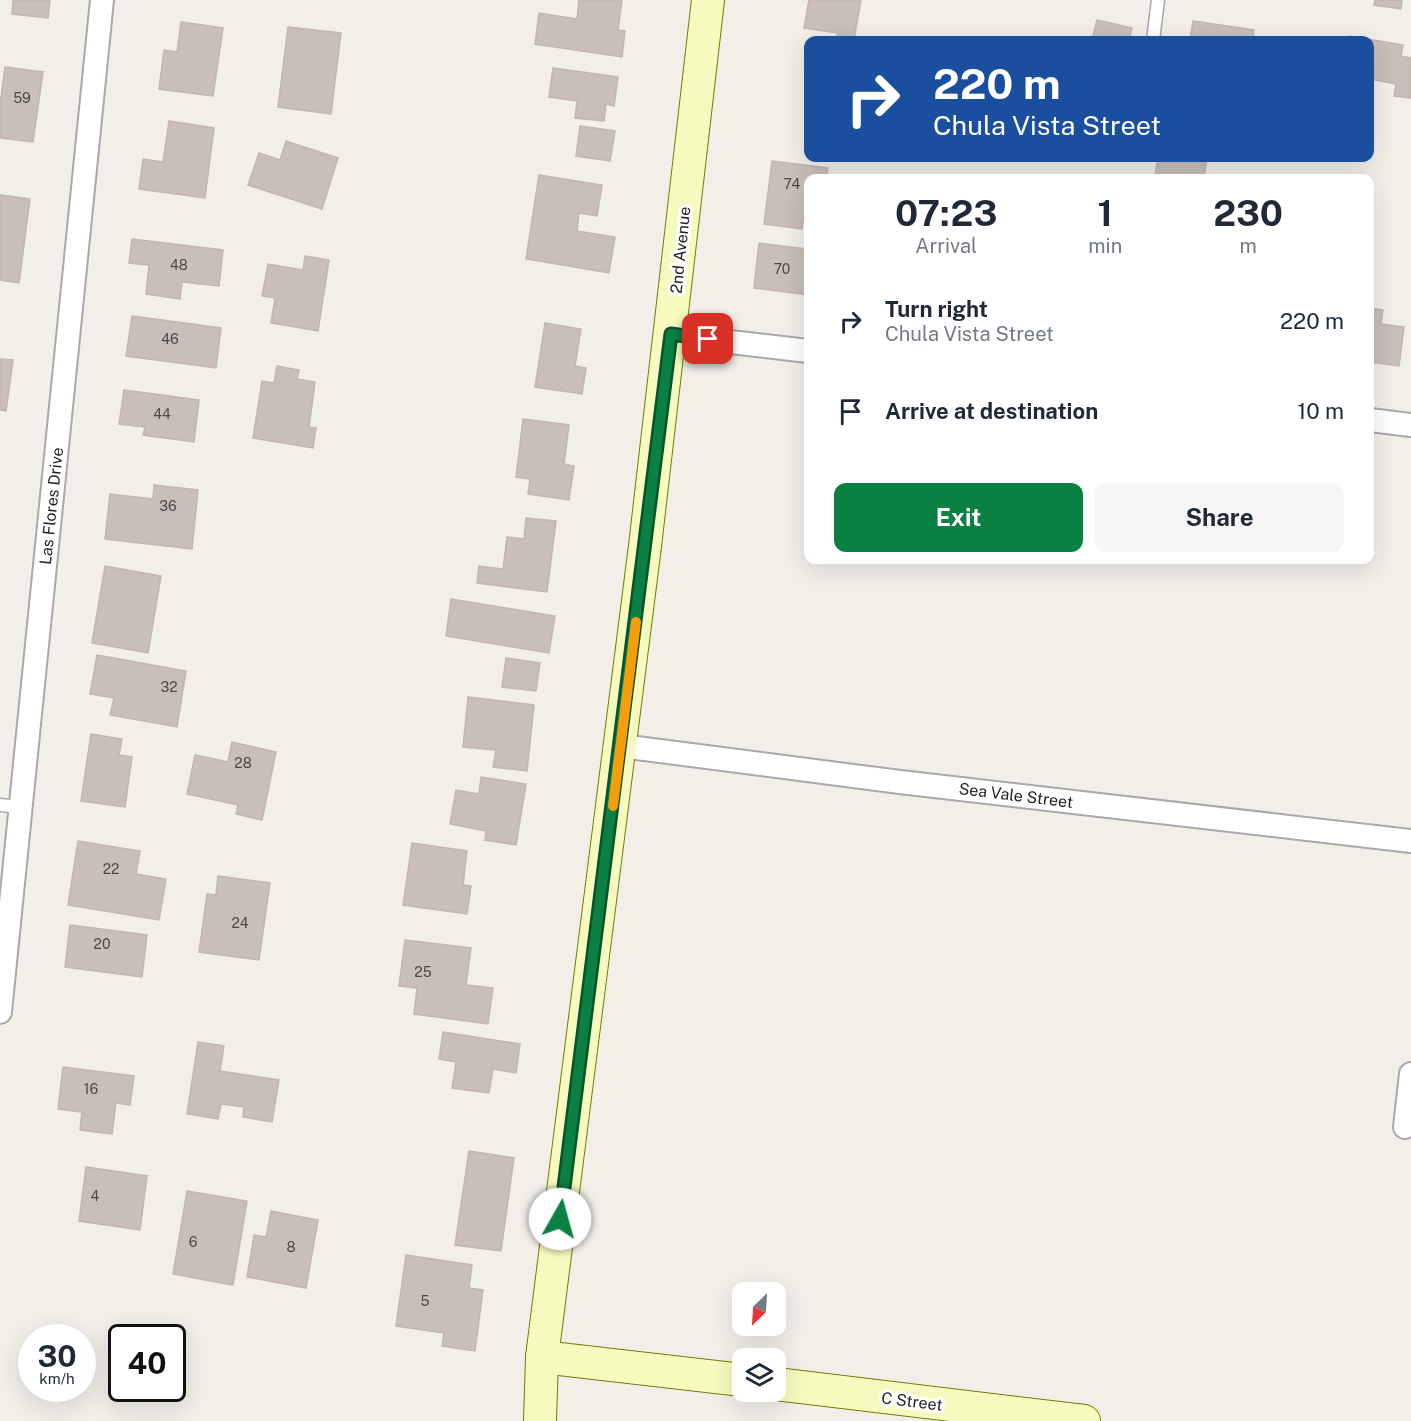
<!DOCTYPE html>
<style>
:root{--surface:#fff;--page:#f6f6f7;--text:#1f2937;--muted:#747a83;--accent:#0b8043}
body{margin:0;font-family:"Public Sans",sans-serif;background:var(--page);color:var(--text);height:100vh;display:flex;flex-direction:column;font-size:22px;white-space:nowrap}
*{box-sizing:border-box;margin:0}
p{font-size:20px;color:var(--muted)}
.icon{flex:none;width:33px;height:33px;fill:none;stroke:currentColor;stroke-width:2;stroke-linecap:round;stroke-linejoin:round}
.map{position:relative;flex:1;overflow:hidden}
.panel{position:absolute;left:804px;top:174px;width:570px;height:390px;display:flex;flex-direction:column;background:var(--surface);border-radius:12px;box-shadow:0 6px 24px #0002}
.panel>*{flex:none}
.hud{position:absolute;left:804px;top:36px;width:570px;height:126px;border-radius:12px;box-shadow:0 6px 24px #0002;background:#1a4fa0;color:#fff;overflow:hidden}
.needle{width:39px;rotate:205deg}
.fabs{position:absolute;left:732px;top:1282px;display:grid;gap:12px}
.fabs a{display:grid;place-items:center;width:54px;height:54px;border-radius:12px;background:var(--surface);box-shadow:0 6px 24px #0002;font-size:30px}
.speed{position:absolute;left:18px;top:1324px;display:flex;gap:12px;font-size:30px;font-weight:700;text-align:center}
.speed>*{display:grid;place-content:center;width:78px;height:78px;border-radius:50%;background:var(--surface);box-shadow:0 6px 24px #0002;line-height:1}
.speed small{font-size:15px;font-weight:400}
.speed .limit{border:3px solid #111;border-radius:9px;background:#fff;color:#111}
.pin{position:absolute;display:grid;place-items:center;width:51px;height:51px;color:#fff;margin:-26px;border-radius:12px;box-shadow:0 3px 9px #0006}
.me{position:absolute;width:66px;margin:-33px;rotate:7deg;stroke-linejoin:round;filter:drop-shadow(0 0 4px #0008)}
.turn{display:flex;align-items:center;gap:21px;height:126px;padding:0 30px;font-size:27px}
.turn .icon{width:78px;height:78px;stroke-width:2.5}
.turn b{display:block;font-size:42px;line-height:51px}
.eta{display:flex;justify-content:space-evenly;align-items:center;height:102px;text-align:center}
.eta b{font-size:36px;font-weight:700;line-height:42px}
.cta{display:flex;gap:12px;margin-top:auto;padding:12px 30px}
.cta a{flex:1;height:69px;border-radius:12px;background:var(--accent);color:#fff;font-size:24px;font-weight:700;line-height:69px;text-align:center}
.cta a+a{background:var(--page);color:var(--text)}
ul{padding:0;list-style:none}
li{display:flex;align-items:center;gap:18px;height:90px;padding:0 30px}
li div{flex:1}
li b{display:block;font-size:22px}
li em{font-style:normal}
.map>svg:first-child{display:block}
.building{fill:#c7bfb8;stroke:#c4b6ab;stroke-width:1.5}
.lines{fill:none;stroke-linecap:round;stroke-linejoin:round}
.lane-casing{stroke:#a9a9a9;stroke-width:15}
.street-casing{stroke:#a9a9a9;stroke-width:26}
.secondary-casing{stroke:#707d05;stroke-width:34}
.lane{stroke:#fff;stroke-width:12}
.street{stroke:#fff;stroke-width:22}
.secondary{stroke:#f7fabf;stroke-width:32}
.route-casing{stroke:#07532c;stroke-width:15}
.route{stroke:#0b8043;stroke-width:10}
.slow{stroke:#f59e0b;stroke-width:10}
.labels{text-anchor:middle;stroke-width:6;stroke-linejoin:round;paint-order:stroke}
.number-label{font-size:14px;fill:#4b4948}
.street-label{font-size:16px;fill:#222;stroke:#fff}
</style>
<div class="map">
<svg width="1411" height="1421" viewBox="0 0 1411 1421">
<rect width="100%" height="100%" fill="#f2efe9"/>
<!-- building -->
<g class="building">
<polygon points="13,0 50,0 48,18 12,14"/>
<polygon points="579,0 622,0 618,30 625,31 622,57 535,44 539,13 577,19"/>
<polygon points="809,0 861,0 854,39 866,40 836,40 838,33 804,28"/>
<polygon points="1375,0 1402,0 1401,9 1374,5"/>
<polygon points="1097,20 1132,28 1129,40 1092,40"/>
<polygon points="1193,21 1254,30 1253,40 1190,40"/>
<polygon points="181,22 223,28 213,96 159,89 164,50 177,52"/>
<polygon points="288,27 341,33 331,114 278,107"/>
<polygon points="1349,36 1403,45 1401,56 1411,58 1411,98 1394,96 1396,84 1370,79 1370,40 1349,40"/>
<polygon points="5,67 43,72 33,142 0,138 0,105"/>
<polygon points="553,68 618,77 614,106 606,104 604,121 575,118 577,101 549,97"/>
<polygon points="169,121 214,128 205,198 139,189 143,159 163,162"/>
<polygon points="580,126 615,131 610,161 576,156"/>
<polygon points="286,141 338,158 322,209 248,185 259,153 280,160"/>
<polygon points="1158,158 1207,158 1204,178 1155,175"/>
<polygon points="772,161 828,168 826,178 808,178 808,215 804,215 802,229 764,224"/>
<polygon points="539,175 602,185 597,216 579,213 577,231 615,237 609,273 526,259"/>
<polygon points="0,195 30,199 19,283 0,280"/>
<polygon points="132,239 223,250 219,286 182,282 180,299 146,294 149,265 129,263"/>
<polygon points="759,243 806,249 804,265 808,265 808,295 754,288"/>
<polygon points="305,256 329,260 318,331 271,323 275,298 262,296 268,264 303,270"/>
<polygon points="1370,308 1383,310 1381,324 1404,327 1399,366 1370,362"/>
<polygon points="132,316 221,328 216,368 126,356"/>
<polygon points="545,323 581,329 575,366 586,368 582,394 535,387"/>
<polygon points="0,359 13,360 6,411 0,410"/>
<polygon points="277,366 299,370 297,379 315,382 309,427 316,428 313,448 253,438 262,381 274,383"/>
<polygon points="124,390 199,400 194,442 143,435 145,427 119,424"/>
<polygon points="523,419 569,425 564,464 574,466 569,500 528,494 530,479 516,477"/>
<polygon points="154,485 198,490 192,549 105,539 110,494 153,499"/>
<polygon points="526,518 556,521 547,592 477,583 479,566 503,569 507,537 524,539"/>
<polygon points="105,566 161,576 148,653 92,643"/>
<polygon points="451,599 555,616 549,653 446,636"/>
<polygon points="97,655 186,671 177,727 110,715 114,698 90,694"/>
<polygon points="506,658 540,663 536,691 502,687"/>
<polygon points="468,697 534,705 527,771 493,767 496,750 463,747"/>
<polygon points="91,734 122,739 119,755 132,757 125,807 81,801"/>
<polygon points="232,742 276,752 262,820 236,814 238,805 187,794 195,755 228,762"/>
<polygon points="481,777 526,784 516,845 485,840 486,831 450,824 456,790 479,794"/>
<polygon points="78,841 140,851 136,874 166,879 159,920 68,905"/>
<polygon points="412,843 467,851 463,885 471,886 467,914 403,905"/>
<polygon points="218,876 270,883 259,960 199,952 207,894 216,895"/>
<polygon points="70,925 147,935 142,977 65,967"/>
<polygon points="405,940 471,948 466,985 493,988 488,1024 414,1014 417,988 399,986"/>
<polygon points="443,1032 520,1044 516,1073 493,1069 489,1093 452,1088 456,1062 439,1059"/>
<polygon points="198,1042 224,1046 220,1071 279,1080 272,1122 243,1117 244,1107 221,1104 218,1119 187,1114"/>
<polygon points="63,1067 134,1076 130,1105 116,1103 112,1134 80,1130 82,1112 58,1109"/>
<polygon points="469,1151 514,1158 501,1251 455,1245"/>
<polygon points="86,1167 147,1176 140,1230 79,1221"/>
<polygon points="187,1191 247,1201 233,1285 173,1274"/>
<polygon points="271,1211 318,1220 306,1288 247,1277 254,1235 266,1237"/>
<polygon points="406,1255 472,1265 469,1288 483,1290 475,1351 442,1346 444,1333 396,1326"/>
</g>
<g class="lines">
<!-- lane casing -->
<g class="lane-casing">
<g id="lane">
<polyline points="1153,40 1158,0"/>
<polyline points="0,805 21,807"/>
</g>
</g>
<!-- street casing -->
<g class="street-casing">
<g id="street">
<polyline points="671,335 808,351"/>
<polyline points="1370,420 1411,425"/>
<polyline points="621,746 900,782 1411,841"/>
<polyline points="0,1012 102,0"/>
<polyline points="1405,1127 1411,1074"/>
</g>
</g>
<!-- secondary casing -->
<g class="secondary-casing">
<g id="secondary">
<polyline points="542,1357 742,1380"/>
<polyline points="776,1384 1084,1421"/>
<polyline points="540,1421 542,1357 645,546 708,0"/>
</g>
</g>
<!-- lane -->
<use href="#lane" class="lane"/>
<!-- street -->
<use href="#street" class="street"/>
<!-- secondary -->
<use href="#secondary" class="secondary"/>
</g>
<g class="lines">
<!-- route casing -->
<g class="route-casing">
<polyline id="route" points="560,1219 671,334 708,339"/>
</g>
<!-- route -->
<use href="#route" class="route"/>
<!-- slow -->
<polyline class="slow" points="613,806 636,622"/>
</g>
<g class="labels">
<!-- number labels -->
<g class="number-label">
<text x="22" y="103">59</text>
<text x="792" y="189">74</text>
<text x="179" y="270">48</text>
<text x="782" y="274">70</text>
<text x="170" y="344">46</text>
<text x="162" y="419">44</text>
<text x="168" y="511">36</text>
<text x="169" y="692">32</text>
<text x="243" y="768">28</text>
<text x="111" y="874">22</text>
<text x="240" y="928">24</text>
<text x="102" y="949">20</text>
<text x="423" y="977">25</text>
<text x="91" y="1094">16</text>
<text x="95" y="1201">4</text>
<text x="193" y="1247">6</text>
<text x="291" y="1252">8</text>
<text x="425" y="1306">5</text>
</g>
<!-- street labels -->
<g class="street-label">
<text transform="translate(680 250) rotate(-84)" y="6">2nd Avenue</text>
<text transform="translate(51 506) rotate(-84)" y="6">Las Flores Drive</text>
<text transform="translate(1016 795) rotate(7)" y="6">Sea Vale Street</text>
<text transform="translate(912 1401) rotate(7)" y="6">C Street</text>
</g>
</g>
</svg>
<div class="fabs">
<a><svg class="needle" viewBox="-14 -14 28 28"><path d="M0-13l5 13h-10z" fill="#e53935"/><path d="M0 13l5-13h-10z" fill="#747a83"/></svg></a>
<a><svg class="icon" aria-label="layers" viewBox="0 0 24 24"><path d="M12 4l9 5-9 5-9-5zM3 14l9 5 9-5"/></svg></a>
</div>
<div class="speed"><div>30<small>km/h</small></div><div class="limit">40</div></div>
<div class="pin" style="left:708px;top:339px;background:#d93025"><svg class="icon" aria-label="arrive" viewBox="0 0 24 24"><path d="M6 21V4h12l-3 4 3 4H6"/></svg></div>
<svg class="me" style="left:560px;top:1219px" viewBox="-20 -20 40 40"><circle r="19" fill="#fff"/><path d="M0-13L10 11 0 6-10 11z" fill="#0b8043"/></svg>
<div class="hud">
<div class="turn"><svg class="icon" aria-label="right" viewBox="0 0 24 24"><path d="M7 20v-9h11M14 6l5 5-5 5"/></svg><div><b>220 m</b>Chula Vista Street</div></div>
</div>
<section class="panel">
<div class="eta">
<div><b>07:23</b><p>Arrival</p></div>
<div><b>1</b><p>min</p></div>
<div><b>230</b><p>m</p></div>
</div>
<ul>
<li><svg class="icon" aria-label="right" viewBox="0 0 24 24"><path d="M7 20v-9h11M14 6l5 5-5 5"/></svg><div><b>Turn right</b><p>Chula Vista Street</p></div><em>220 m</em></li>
<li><svg class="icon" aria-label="arrive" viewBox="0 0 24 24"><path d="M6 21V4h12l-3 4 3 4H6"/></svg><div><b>Arrive at destination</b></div><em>10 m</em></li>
</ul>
<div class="cta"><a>Exit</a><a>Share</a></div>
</section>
</div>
